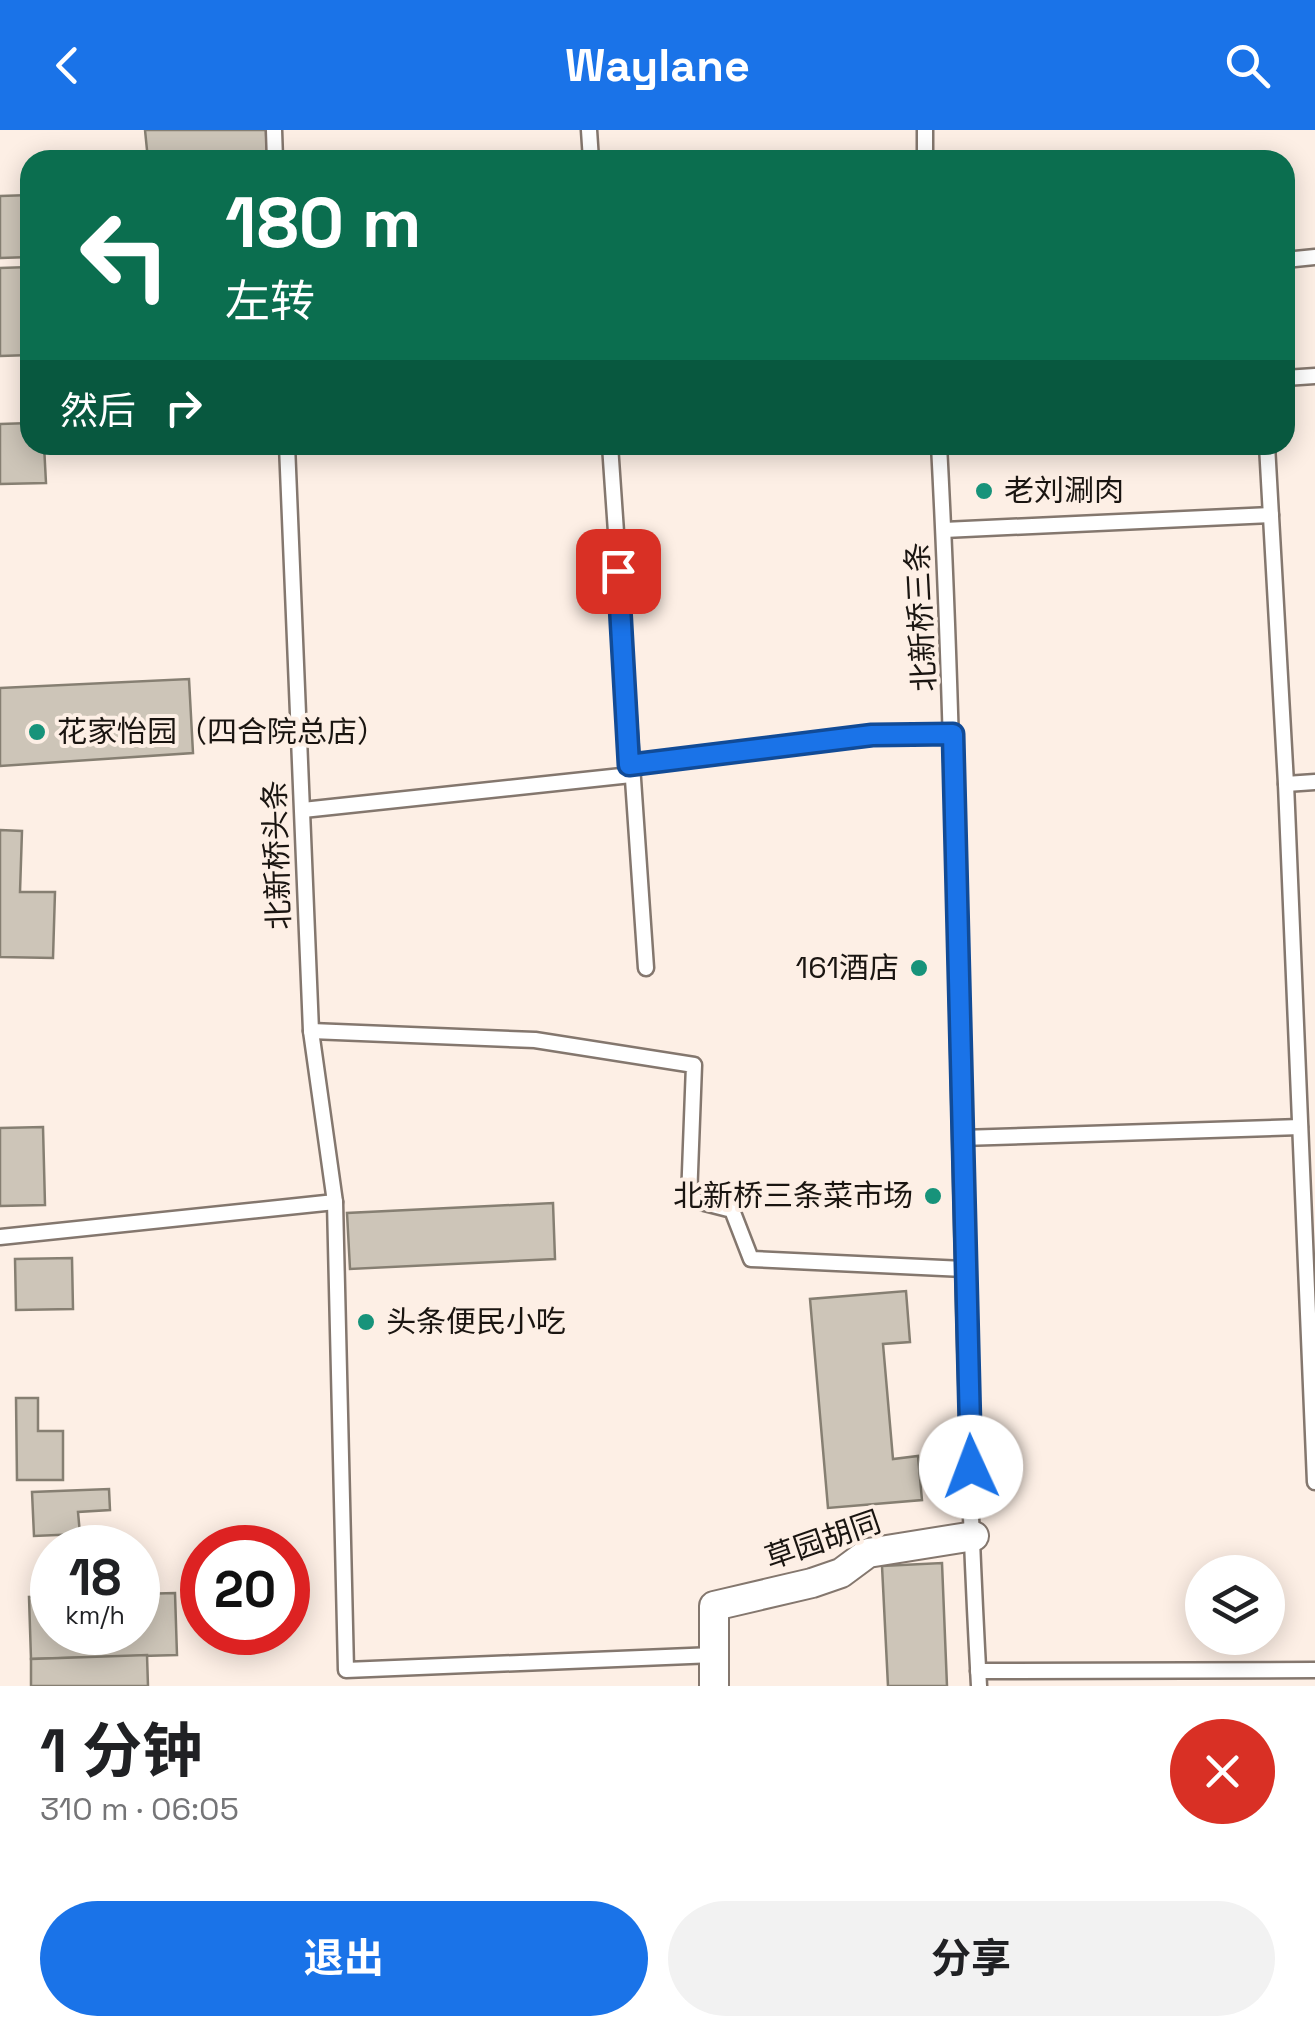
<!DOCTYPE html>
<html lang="zh">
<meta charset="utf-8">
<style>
:root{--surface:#fff;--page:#f2f2f2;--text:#202124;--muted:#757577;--accent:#1a73e8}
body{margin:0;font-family:"Space Grotesk","Noto Sans SC",sans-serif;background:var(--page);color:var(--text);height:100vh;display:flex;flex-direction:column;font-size:38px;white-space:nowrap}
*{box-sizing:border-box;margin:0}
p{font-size:32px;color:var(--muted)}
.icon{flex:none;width:55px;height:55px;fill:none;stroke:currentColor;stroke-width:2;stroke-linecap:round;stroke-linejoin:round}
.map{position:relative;height:1556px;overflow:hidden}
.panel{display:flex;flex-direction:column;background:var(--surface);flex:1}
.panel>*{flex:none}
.guide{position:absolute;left:20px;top:20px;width:1275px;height:305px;border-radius:30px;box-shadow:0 5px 25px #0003;background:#0b6e4f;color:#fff;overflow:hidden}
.buttons{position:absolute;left:1185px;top:1425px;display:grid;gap:20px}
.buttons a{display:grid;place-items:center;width:100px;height:100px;border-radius:50%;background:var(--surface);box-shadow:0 5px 25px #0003;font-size:50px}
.speed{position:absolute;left:30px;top:1395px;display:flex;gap:20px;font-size:50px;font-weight:700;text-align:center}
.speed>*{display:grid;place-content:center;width:130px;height:130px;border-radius:50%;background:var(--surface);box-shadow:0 5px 25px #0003;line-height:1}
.speed small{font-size:25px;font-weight:400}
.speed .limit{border:15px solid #d22;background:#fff;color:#111}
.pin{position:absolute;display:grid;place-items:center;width:85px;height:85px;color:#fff;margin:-42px;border-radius:20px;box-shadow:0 5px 15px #0006}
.me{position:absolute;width:110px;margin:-55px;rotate:358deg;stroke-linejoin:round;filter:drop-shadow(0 0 8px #0008)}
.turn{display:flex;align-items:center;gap:35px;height:210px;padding:0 40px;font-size:45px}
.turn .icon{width:130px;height:130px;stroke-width:2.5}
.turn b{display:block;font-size:70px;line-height:85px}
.then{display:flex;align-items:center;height:95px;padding:0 40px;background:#0003;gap:20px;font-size:38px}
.round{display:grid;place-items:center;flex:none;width:105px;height:105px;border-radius:52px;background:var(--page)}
.head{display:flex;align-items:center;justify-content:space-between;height:170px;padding:0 40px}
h1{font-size:60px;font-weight:700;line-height:75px}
.button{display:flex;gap:20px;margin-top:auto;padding:20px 40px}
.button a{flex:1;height:115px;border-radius:60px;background:var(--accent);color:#fff;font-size:40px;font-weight:700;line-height:115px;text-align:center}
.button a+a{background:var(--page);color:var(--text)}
header{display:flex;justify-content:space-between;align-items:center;height:130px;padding:0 40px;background:var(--accent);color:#fff;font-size:45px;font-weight:700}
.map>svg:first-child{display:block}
.building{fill:#cdc5b8;stroke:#867f72;stroke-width:2.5}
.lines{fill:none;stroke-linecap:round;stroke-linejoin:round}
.lane-casing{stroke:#84776e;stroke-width:19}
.street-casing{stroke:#84776e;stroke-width:32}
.lane{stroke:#fff;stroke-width:14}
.street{stroke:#fff;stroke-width:28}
.route-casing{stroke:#114b97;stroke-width:25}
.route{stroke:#1a73e8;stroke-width:18}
.poi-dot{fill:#17937a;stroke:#fdefe5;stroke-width:4}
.labels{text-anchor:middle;stroke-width:8;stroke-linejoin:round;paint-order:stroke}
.poi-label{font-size:30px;fill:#1a1511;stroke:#fdefe5;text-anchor:start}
.street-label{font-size:30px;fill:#1a1511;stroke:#fdefe5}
</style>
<header><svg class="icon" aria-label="back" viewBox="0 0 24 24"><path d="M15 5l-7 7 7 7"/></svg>Waylane<svg class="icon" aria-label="search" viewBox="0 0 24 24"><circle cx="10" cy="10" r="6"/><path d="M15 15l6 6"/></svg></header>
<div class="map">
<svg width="1315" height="1556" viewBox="0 0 1315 1556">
<rect width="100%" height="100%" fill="#fdefe5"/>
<!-- building -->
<g class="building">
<polygon points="145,0 266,0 267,30 148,30"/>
<polygon points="30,65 30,127 0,128 0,66"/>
<polygon points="29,137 30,225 0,226 0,138"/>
<polygon points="30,293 30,315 44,315 46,353 0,354 0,294"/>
<polygon points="189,549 193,623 0,636 0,558"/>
<polygon points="0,700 22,701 20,762 55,762 53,828 0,827"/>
<polygon points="43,997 45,1075 0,1076 0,998"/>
<polygon points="553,1073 555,1129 350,1139 347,1083"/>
<polygon points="72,1128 73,1179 16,1180 15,1129"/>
<polygon points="906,1161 910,1212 883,1214 893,1329 918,1326 922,1370 828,1378 810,1169"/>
<polygon points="16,1268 38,1268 38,1301 63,1301 63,1350 17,1350"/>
<polygon points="109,1359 110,1380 78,1382 80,1404 34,1406 32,1362"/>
<polygon points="942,1433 947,1556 888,1556 882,1436"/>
<polygon points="175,1463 177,1525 31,1529 29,1467 52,1466 52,1502 138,1502 138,1464"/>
<polygon points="147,1525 148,1556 31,1556 31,1529"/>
</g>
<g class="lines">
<!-- lane casing -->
<g class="lane-casing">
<g id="lane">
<polyline points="274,0 275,30"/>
<polyline points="589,0 591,30"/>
<polyline points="925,0 925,30"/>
<polyline points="1285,130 1315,127"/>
<polyline points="1285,248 1315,246"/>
<polyline points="287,315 311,901 335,1072 346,1540 714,1525"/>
<polyline points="610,315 646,838"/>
<path d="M939,315C961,728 956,1143 979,1556"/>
<polyline points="1267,315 1286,654 1315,1352"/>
<polyline points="944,400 1271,385"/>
<polyline points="629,635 872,605 953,603"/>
<polyline points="1286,654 1315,652"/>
<polyline points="303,680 631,645"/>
<polyline points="311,901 535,910 694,935 689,1069 732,1080 751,1129 964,1139"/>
<polyline points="961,1008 1300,997"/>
<polyline points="0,1107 335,1072"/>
<polyline points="978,1541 1315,1540"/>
</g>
</g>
<!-- street casing -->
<g class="street-casing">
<polyline id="street" points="714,1556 714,1476 812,1453 841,1443 868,1423 974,1406"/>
</g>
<!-- lane -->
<use href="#lane" class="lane"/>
<!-- street -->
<use href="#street" class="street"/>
</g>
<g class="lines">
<!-- route casing -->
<g class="route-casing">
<polyline id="route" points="618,441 629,635 872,605 953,604 971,1337"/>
</g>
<!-- route -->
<use href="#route" class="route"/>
</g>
<!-- markers -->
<g class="poi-dot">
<circle cx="984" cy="361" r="10"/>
<circle cx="37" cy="602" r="10"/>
<circle cx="919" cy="838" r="10"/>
<circle cx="933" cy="1066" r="10"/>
<circle cx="366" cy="1192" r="10"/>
</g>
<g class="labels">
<!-- poi labels -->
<g class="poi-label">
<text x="1004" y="371">老刘涮肉</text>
<text x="57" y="612">花家怡园（四合院总店）</text>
<text x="899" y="848" text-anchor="end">161酒店</text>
<text x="913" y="1076" text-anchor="end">北新桥三条菜市场</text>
<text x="386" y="1202">头条便民小吃</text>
</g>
<!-- street labels -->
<g class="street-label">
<text transform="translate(921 487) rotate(-93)" y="10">北新桥三条</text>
<text transform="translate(277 725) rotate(-92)" y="10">北新桥头条</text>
<text transform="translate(823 1410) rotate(-19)" y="10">草园胡同</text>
</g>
</g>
</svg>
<div class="buttons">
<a><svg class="icon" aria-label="layers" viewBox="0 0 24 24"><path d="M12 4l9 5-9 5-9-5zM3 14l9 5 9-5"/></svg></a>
</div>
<div class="speed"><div>18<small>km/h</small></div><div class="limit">20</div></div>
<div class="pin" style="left:618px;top:441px;background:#d93025"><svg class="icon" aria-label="arrive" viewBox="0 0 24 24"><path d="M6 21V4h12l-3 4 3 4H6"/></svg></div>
<svg class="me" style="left:971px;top:1337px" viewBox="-20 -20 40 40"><circle r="19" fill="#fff"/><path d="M0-13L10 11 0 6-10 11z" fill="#1a73e8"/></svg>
<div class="guide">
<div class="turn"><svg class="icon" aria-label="left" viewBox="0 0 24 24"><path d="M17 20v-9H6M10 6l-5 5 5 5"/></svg><div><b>180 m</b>左转</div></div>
<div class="then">然后<svg class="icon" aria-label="right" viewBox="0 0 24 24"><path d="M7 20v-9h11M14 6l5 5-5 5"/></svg></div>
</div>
</div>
<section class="panel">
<div class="head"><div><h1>1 分钟</h1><p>310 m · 06:05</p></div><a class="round" style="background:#d93025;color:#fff"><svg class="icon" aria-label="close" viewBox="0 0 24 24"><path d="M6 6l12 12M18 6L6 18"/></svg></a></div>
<div class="button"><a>退出</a><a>分享</a></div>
</section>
